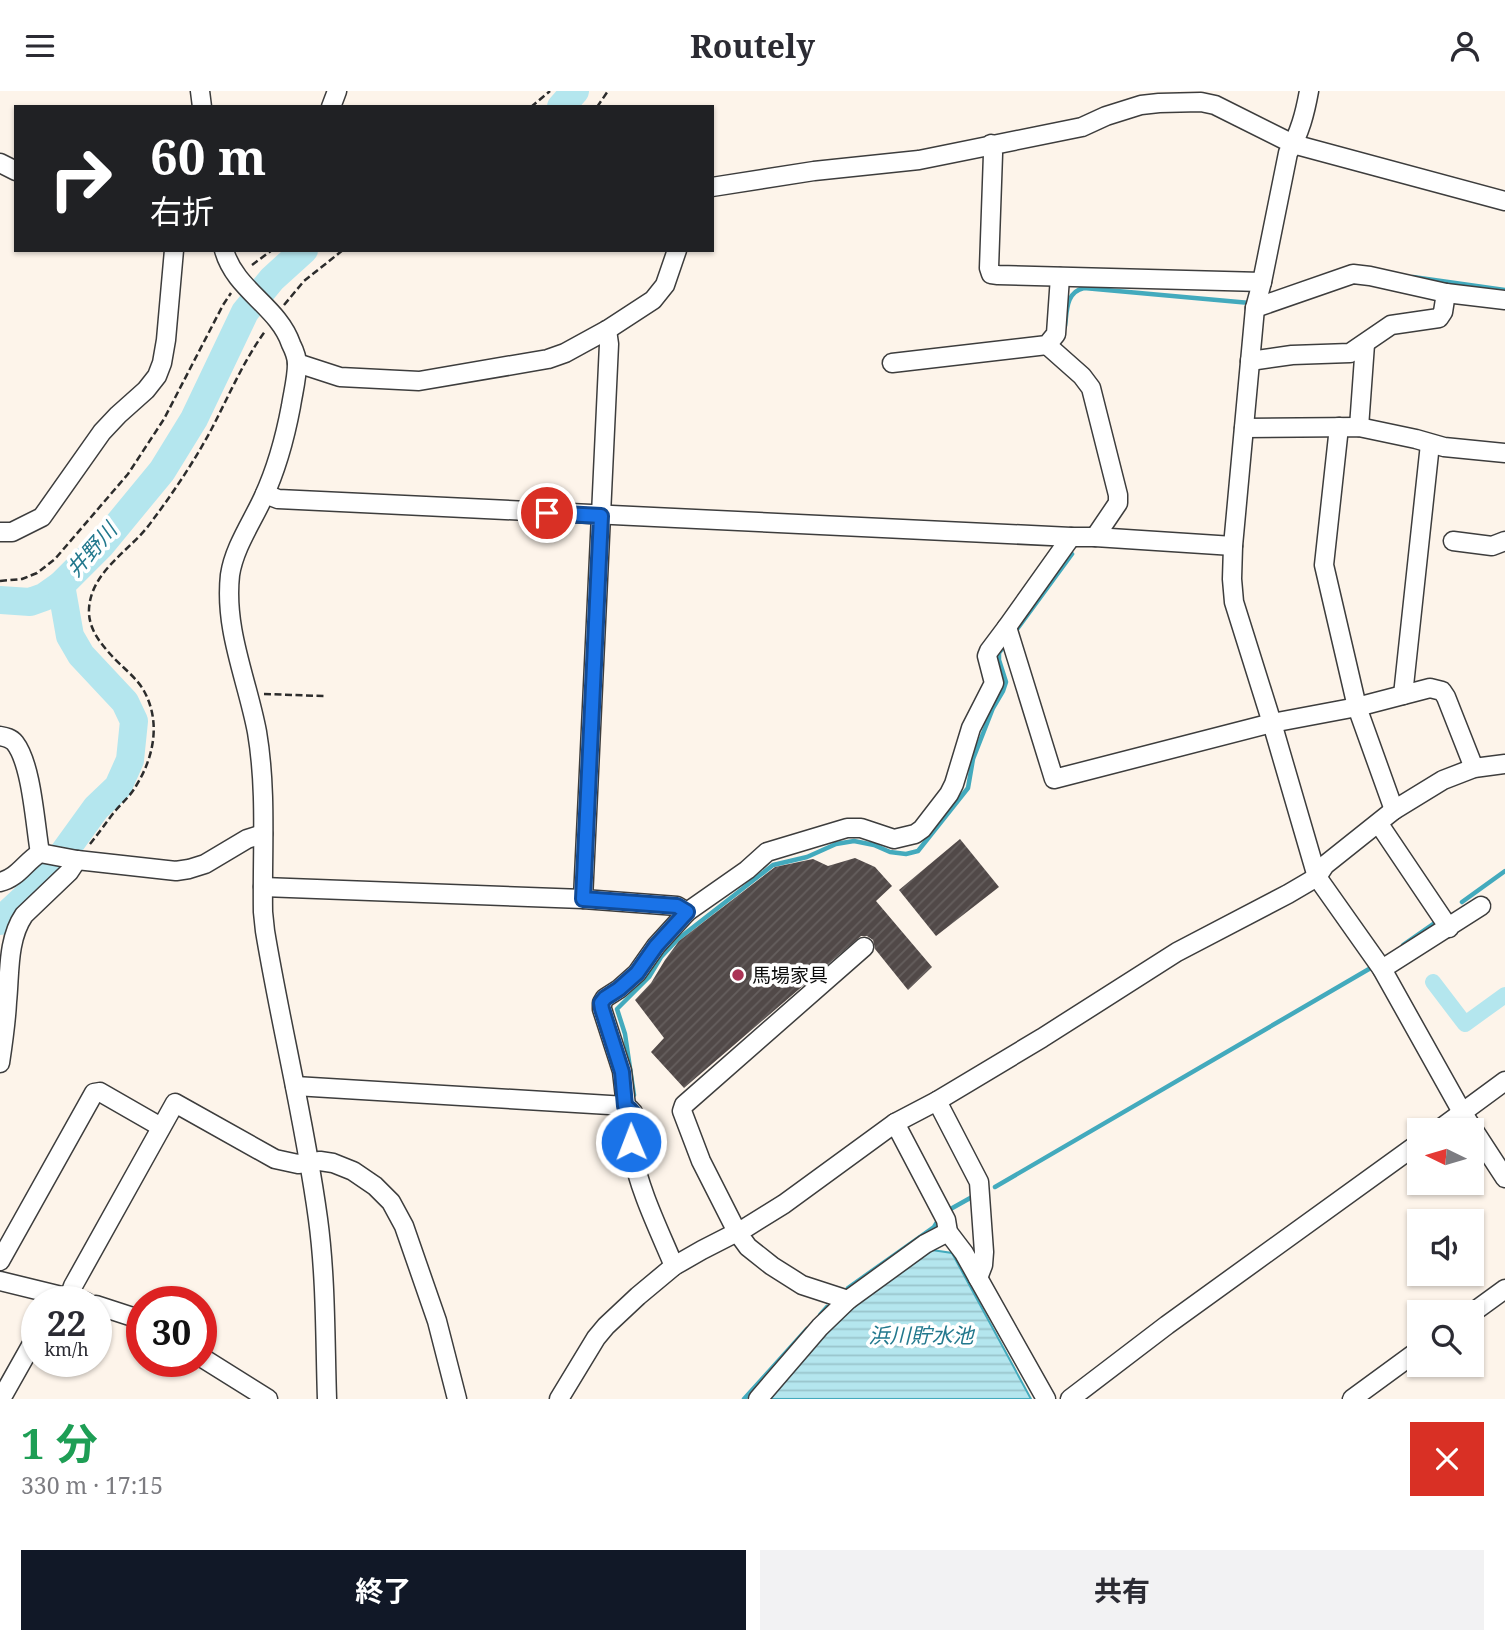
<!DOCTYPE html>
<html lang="ja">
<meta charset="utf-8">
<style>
:root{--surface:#fff;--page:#f2f2f3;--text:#2b2b33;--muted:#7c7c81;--accent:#111827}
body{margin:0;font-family:"Noto Serif","Noto Sans JP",serif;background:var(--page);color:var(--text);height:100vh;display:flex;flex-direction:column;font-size:26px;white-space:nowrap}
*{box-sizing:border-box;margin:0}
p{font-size:23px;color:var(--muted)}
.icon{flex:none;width:38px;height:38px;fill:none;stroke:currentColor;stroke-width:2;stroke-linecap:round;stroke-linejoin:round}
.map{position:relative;height:1308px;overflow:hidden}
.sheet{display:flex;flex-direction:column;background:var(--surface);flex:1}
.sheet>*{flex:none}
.top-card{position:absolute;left:14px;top:14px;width:700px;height:147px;border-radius:0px;box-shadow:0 2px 5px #0004;background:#202124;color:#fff;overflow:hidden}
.needle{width:46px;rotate:275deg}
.controls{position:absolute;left:1407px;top:1027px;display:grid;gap:14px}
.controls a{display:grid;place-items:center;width:77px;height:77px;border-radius:0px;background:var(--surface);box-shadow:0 2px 5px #0004;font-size:35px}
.speed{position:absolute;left:21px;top:1195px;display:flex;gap:14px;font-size:35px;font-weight:700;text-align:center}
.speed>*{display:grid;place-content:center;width:91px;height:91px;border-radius:50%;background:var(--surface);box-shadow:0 2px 5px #0004;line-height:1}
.speed small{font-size:18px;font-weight:400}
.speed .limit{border:10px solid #d22;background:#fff;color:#111}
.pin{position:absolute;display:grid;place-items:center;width:60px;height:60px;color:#fff;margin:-30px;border:4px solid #fff;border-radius:50%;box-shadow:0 2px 7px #0007}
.me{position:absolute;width:77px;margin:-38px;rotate:359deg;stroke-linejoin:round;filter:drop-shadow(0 0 5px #0008)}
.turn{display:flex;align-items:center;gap:24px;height:147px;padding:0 21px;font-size:32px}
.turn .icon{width:91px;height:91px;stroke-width:2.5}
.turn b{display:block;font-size:49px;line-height:60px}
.round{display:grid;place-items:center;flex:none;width:74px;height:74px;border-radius:0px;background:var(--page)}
.head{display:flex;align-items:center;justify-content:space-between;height:119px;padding:0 21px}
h1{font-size:42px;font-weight:700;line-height:52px;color:#1e9e55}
.button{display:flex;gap:14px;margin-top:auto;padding:14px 21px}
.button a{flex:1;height:80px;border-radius:0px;background:var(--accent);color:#fff;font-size:28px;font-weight:700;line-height:80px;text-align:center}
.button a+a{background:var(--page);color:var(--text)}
header{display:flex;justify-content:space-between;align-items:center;height:91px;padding:0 21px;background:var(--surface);font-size:32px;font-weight:700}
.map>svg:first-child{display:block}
.water{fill:url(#water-rules);stroke:#43aabd;stroke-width:2}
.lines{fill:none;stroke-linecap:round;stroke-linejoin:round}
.stream{stroke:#43aabd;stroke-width:4.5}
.canal{stroke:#b4e6ee;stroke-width:16}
.river{stroke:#b4e6ee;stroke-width:28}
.building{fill:url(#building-hatch)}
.minor-casing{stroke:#3d3d3d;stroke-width:21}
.path{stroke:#2c2c2c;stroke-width:2.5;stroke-dasharray:7 3.5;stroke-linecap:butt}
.minor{stroke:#fff;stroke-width:18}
.route-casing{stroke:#114b97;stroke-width:18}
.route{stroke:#1a73e8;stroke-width:12}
.poi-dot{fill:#a35;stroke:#fff;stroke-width:2.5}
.labels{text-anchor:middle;stroke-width:7;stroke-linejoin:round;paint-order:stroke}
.poi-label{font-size:19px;fill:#0a0a0a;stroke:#fff;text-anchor:start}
.water-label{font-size:21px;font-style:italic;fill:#22788d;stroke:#fff}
</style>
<header><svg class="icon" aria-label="menu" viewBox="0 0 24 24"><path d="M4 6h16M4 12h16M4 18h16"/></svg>Routely<svg class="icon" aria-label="person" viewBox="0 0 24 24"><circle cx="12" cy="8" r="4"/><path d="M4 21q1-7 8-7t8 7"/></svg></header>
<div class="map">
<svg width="1505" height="1308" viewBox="0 0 1505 1308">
<defs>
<pattern id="water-rules" width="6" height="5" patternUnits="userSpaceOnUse" patternTransform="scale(1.75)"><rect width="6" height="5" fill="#b4e6ee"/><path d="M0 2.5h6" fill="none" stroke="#99c4cb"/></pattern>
<pattern id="building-hatch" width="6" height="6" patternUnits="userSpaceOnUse" patternTransform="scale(1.75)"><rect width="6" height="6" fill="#514948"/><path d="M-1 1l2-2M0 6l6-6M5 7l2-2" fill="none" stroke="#655f5e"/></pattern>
</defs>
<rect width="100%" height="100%" fill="#fdf4ea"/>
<!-- water -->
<polygon class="water" points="932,1159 952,1162 1031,1308 768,1308 830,1237 855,1214"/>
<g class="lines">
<!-- stream -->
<g class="stream">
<polyline points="1413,186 1505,199"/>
<path d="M1065,235C1067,219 1066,201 1084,197L1250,212"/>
<polyline points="1015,541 1072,463"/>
<polyline points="1462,811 1505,780"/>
<polyline points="1403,854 1436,831"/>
<polyline points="634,1004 625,943 617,918 649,886 661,866 678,848 773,774 807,766 836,753 854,750 874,754 890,761 906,763 918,760 968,697 973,668 993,617 1003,600 1006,591 999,569 999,562 1005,554"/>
<polyline points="995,1096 1369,878"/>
<polyline points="947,1120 972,1106"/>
<polyline points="848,1197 934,1136 939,1128"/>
<polyline points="820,1224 827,1216"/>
<polyline points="744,1308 807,1238"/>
</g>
<!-- canal -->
<polyline class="canal" points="1433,891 1465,933 1505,904"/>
<!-- river -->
<g class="river">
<polyline points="561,16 575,0"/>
<polyline points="0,509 30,511 44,506 61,494 101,454 162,380 194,328 245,221 272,188 304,159"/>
<polyline points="0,830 44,789 96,717 118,696 130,669 134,630 125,611 81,564 70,545 61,494"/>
</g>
</g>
<!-- building -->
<g class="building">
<polygon points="960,748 999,796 936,845 899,799"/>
<polygon points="855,767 875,776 892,795 876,810 932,876 908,899 875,858 873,849 867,845 861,845 684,997 651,961 664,947 635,909 651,892 665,869 679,850 775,776 813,768 828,775"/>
</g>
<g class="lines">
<!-- minor casing -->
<g class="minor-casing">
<g id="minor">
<polyline points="200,0 202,16"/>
<path d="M1309,0C1305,22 1300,42 1288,62L1262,191L1255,217L1233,455L1232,488L1234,511L1272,632L1317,786L1382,878L1462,1021L1505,1087"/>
<polyline points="331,16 337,0"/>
<polyline points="991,53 993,63 989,177 991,183 998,184 1262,191"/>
<polyline points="0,72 16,80"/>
<polyline points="712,96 814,80 919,69 1082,36 1106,25 1141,14 1159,12 1201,11 1215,14 1293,53 1505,110"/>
<path d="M224,159C235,199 278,215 291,253C294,259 297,266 297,273C297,287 293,302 291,315C285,347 277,377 263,407C252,431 234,457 230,484C224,539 247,588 257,641C267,700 262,761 263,821L265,840C281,936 305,1031 318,1128C326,1187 325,1248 327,1308"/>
<polyline points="1255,217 1353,183 1370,185 1446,202 1505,209"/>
<polyline points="1047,254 1082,285 1091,297 1118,404 1118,412 1095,446"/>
<polyline points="1250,270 1292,264 1350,262 1391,234 1439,227 1443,221 1446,202"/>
<polyline points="297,272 340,286 419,290 548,268 565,262 607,239 653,209 665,194 677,159"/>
<polyline points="892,272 1047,254 1056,243 1060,186"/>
<polyline points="1339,336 1324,474 1357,616 1394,719"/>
<polyline points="1359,336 1365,253"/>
<polyline points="1244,337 1359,336 1416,348 1444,356 1505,362"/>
<polyline points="265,403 278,408 1071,446 1095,446 1233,455"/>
<polyline points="0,441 12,441 42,426 102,341 118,324 146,299 157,285 162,272 166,249 174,159"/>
<polyline points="1453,450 1492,455 1505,450"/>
<polyline points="1007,536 1054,688 1272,632 1357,616 1430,597 1442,600 1446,606 1474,677"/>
<polyline points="1403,604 1430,353"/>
<path d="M0,645C6,646 11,647 15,652C32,674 35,734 40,762"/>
<polyline points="1379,733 1449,837"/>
<path d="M0,791C18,787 25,771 40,762L77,769L176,780L189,778L205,773L247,748L263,743"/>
<polyline points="263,796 583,808 677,815 687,821"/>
<polyline points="583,808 609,253 607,239"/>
<polyline points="1382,878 1481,815"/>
<path d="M0,972C3,952 6,932 7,911C10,883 7,849 24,824L69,781L77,769"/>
<path d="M295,995L626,1015C646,1028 629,1041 632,1060C639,1099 659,1139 674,1175"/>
<polyline points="937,1010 979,1091 984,1161 983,1174 978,1187"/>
<polyline points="626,1015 622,980 602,918 602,912 605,907 619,898 637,882 656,855 687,821 747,779 767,761 847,737 861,737 894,748 915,743 922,738 949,703 954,693 971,637 994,592 987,565 989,560 1007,536 1071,446"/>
<polyline points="895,1032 946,1129 948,1141 964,1162 978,1187 1046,1308"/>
<polyline points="1437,1040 1505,990"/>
<polyline points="0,1170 94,1002 100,1001 161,1036"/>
<polyline points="0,1190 86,1211"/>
<polyline points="69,1206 73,1195 175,1012 275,1068 298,1073 320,1070 333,1072 353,1080 375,1095 391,1111 404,1135 437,1230 457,1308"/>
<polyline points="848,1209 802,1194 772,1175 748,1156 737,1141 701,1070 682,1020 684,1014 864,856"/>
<polyline points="96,1214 142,1229"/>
<polyline points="1472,1222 1505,1198"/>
<polyline points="201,1266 268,1308"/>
<polyline points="1,1308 37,1244"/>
<polyline points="559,1308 596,1247 606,1235 638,1205 674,1175 702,1159 747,1136 784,1113 895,1032 937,1010 1042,947 1177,861 1288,803 1317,786 1325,774 1394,719 1443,689 1474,677 1505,673"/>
<polyline points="758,1308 820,1236 848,1209 925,1153 948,1141"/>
<polyline points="1070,1308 1167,1234 1419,1052"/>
<polyline points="1352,1308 1419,1259"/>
</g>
</g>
<!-- path -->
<g class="path">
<polyline points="531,16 550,0"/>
<polyline points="597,16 608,0"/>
<polyline points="252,174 272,159"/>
<polyline points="284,214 304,190 343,159"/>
<polyline points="0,490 22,488 37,482 55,468 128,383 164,328 223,214 231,202"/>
<polyline points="264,603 324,605"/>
<path d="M90,753C99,742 107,730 116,719C123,711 131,704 136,695C154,666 161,631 144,600C137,587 122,576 112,565C100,552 88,537 89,518C91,479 132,459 152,430C173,402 193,372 210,341C228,307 243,270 266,239"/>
</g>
<!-- minor -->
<use href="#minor" class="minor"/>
</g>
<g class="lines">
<!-- route casing -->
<g class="route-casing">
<path id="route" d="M547,422L601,425L583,808L677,815L687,821L656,855L637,882L619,898L605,907L601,912L602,918L622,981L625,1015C641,1025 635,1036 631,1051"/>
</g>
<!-- route -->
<use href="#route" class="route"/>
</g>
<!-- markers -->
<circle class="poi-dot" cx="738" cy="884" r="7"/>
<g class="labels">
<!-- poi labels -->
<g class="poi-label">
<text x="752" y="891">馬場家具</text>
</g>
<!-- water labels -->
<g class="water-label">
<text transform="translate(92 459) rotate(-49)" y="7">井野川</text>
<text x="921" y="1252">浜川貯水池</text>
</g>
</g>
</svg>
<div class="controls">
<a><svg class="needle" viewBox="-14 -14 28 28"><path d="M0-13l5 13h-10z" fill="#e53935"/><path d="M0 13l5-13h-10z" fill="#7c7c81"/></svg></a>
<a><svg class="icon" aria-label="sound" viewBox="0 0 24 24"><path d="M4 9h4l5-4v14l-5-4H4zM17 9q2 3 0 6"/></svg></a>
<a><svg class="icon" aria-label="search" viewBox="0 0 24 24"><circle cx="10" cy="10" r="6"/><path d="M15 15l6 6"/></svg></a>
</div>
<div class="speed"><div>22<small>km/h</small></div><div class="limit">30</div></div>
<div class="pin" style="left:547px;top:422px;background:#d93025"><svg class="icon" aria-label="arrive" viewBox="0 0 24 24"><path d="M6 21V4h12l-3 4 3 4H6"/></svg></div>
<svg class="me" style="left:631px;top:1051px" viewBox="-20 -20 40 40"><circle r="17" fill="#1a73e8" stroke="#fff" stroke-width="3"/><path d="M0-11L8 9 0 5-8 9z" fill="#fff"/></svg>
<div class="top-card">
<div class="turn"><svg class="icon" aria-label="right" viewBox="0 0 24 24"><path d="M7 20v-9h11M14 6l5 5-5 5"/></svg><div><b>60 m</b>右折</div></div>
</div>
</div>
<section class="sheet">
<div class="head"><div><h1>1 分</h1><p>330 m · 17:15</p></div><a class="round" style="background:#d93025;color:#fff"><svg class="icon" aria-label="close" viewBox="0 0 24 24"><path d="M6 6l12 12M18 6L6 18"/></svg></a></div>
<div class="button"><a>終了</a><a>共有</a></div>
</section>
